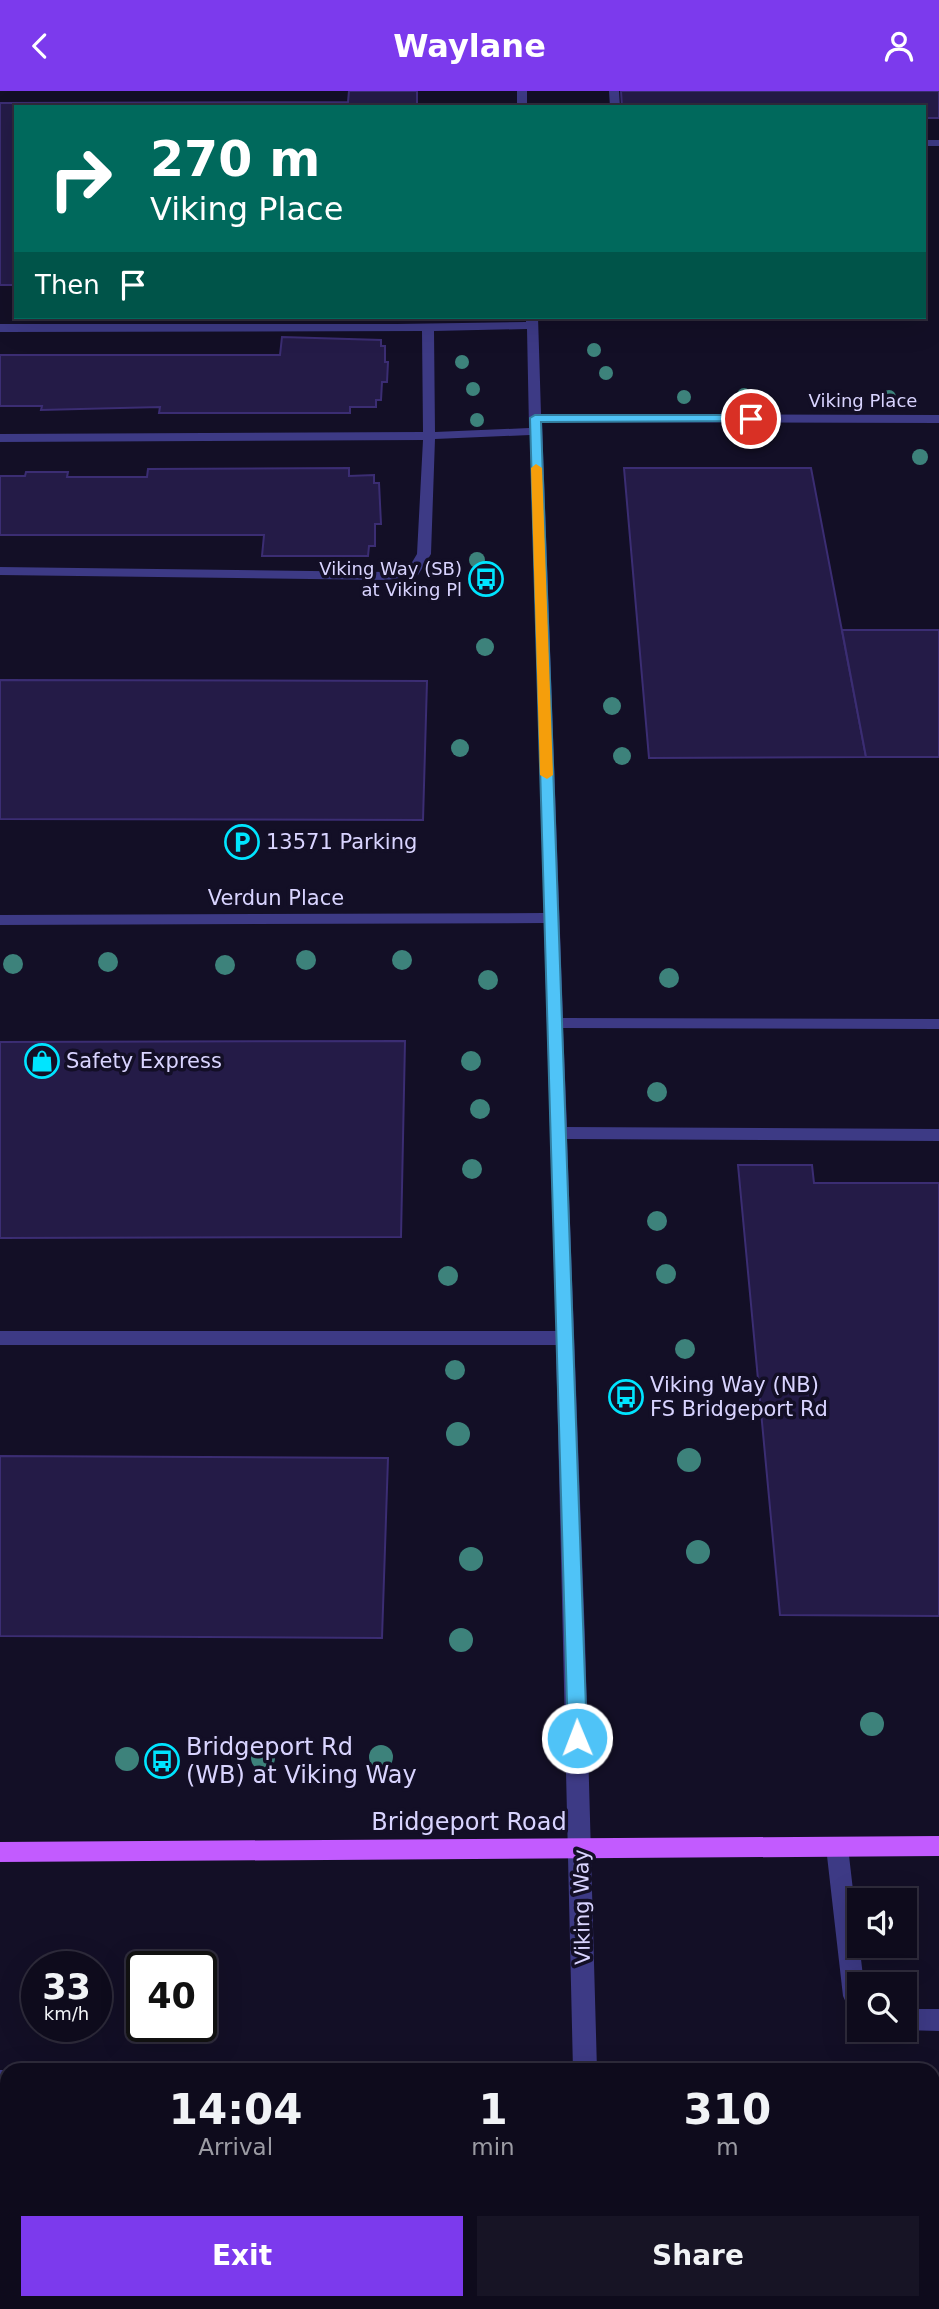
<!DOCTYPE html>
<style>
:root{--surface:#0e0b1c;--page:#171425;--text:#f1f3f6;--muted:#9b9ba3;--line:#2e2b3b;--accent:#7c3aed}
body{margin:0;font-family:"DejaVu Sans",sans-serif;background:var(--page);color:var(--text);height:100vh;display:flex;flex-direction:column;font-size:26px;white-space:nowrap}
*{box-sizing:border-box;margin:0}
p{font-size:23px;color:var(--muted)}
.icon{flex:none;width:38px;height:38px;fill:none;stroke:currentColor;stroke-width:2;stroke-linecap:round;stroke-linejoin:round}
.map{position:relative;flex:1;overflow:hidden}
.drawer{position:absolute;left:0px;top:1972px;width:940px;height:247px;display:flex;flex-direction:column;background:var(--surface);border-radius:21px 21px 0 0;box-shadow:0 7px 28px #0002,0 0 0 2px var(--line)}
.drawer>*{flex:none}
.guide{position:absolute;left:14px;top:14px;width:912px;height:214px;border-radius:0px;box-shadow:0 7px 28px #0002,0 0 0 2px var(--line);background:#00695c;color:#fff;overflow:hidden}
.tools{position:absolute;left:847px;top:1797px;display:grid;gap:14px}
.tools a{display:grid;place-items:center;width:70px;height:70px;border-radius:0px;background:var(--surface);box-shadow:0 7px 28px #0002,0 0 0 2px var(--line);font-size:35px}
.speed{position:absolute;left:21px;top:1860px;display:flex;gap:14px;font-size:35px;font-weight:700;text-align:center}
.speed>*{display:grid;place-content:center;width:91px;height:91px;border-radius:50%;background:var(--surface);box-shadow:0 7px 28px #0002,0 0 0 2px var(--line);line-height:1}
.speed small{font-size:18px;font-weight:400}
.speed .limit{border:4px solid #111;border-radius:10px;background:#fff;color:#111}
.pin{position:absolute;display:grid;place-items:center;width:60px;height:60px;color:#fff;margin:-30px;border:4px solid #fff;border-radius:50%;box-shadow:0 2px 7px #0007}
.me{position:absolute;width:77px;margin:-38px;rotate:359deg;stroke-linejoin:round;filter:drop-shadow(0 0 5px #0008)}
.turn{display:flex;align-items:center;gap:24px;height:147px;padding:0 21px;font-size:32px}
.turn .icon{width:91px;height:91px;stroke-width:2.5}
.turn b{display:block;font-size:49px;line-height:60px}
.then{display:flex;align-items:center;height:66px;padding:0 21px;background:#0003;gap:14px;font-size:26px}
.eta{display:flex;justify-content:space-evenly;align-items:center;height:119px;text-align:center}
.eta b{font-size:42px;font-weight:700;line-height:49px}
.primary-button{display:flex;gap:14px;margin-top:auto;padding:14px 21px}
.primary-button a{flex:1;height:80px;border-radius:0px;background:var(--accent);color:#fff;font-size:28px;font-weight:700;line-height:80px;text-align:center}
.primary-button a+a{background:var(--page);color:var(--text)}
header{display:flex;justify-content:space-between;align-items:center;height:91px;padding:0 21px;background:var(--accent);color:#fff;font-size:32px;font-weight:700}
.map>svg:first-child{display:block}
.building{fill:#241b47;stroke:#3b2d73;stroke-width:2}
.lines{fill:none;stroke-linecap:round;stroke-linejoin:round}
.minor{fill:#3d3a85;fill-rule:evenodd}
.major{fill:#c25bff;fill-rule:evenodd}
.tree{fill:#3d827b}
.route{fill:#4fc3f7;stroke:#337fa1;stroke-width:2}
.slow{fill:#f59e0b}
.labels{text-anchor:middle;stroke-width:7;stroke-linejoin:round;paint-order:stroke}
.far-street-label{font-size:18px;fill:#d9d4ff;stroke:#130f26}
.far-poi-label{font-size:18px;fill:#d9d4ff;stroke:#130f26;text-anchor:end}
.poi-label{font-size:21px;fill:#d9d4ff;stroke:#130f26;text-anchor:start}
.street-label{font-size:21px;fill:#d9d4ff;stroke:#130f26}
.near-poi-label{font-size:24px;fill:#d9d4ff;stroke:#130f26;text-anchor:start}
.near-street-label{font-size:24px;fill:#d9d4ff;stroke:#130f26}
</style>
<header><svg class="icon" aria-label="back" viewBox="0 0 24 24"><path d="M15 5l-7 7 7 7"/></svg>Waylane<svg class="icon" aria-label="person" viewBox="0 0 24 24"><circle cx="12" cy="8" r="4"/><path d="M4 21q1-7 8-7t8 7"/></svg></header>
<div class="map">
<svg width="939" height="2218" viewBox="0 0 939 2218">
<rect width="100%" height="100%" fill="#130f26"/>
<!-- building -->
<g class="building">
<polygon points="349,0 417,0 417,16 16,16 16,194 0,194 0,12 348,11"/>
<polygon points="621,0 939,0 939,27 924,27 924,16 622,16"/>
<polygon points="282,246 381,249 381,255 385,255 385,271 388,271 387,291 382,291 381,309 376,309 376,316 350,316 350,322 159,322 160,316 41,319 42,315 0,315 0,264 280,264"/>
<polygon points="349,377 349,385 374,384 374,392 379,392 381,433 375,433 375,455 369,455 368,465 262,465 264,444 0,444 0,385 25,385 26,381 68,381 67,386 147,386 148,378"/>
<polygon points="624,377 811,377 866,666 649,667"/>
<polygon points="842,539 939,539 939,666 866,666"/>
<polygon points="0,589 427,590 423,729 0,728"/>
<polygon points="405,950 401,1146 0,1147 0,951"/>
<polygon points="738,1074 812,1074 814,1092 939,1092 939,1525 780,1524"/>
<polygon points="0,1365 388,1367 382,1547 0,1545"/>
<polygon points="933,1995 939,1995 939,2218 814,2218 813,2212 933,2212"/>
<polygon points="10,2212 255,2212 255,2218 9,2218"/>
</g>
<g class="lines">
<!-- minor -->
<g class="minor">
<rect x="517" y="0" width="10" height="16"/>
<polygon points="609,0 619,0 620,16 610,16"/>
<rect x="924" y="49" width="15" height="6"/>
<path d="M526,226H538L541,323L939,324V332L542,331L563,927L939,928V938L563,937L567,1036L939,1038V1050L567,1048L585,1548L597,1979H573L556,1254H0V1240H556L544,832L0,834V824L544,822L530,344L435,348L431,463L418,484L387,489L0,484V476L387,481L408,478L417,463L423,349L0,351V343L423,341L422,240L0,241V233H397L526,231ZM527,238L529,337L435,341L434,240Z"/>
<polygon points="837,1746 845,1749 848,1756 864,1894 859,1894 859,1927 851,1923 843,1905 826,1756 829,1749"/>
<polygon points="905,1918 939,1918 939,1940 903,1939"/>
<polygon points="0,1979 8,1979 7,2001 0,2001"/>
<rect x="353" y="2212" width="24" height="6"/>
<polygon points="584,2212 608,2212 609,2218 585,2218"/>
</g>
<!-- major -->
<polygon class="major" points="939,1745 939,1765 0,1771 0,1751"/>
</g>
<!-- trees -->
<g class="tree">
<circle cx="594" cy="259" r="7"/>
<circle cx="462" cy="271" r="7"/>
<circle cx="606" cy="282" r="7"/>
<circle cx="473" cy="298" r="7"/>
<circle cx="744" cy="304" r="7"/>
<circle cx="684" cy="306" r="7"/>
<circle cx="889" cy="306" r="7"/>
<circle cx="477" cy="329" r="7"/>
<circle cx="920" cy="366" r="8"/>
<circle cx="477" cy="469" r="8"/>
<circle cx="485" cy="556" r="9"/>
<circle cx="612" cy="615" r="9"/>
<circle cx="460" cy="657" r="9"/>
<circle cx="622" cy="665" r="9"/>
<circle cx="306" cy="869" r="10"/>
<circle cx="402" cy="869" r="10"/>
<circle cx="108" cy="871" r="10"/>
<circle cx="13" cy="873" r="10"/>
<circle cx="225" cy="874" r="10"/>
<circle cx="669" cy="887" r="10"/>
<circle cx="488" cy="889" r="10"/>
<circle cx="471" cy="970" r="10"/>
<circle cx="657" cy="1001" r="10"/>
<circle cx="480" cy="1018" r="10"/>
<circle cx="472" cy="1078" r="10"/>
<circle cx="657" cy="1130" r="10"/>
<circle cx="666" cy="1183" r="10"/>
<circle cx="448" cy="1185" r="10"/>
<circle cx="685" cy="1258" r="10"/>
<circle cx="455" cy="1279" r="10"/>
<circle cx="458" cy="1343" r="12"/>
<circle cx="689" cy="1369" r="12"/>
<circle cx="698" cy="1461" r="12"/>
<circle cx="471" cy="1468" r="12"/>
<circle cx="461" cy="1549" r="12"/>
<circle cx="872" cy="1633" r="12"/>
<circle cx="381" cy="1666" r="12"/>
<circle cx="263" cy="1667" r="12"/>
<circle cx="127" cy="1668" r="12"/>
</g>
<!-- route -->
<polygon class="route" points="751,324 757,328 755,330 541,331 587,1647 584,1653 577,1655 570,1653 568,1647 530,327 535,324"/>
<!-- slow -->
<polygon class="slow" points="536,373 542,377 553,684 547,688 540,684 531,377"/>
<!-- icons -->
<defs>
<g id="bus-ring" transform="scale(1.75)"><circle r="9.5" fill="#130f26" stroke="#00e5ff" stroke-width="1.5"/><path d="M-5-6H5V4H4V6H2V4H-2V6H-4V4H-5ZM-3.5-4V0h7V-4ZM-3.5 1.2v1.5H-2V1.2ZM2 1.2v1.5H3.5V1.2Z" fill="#00e5ff"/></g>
<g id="parking-ring" transform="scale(1.75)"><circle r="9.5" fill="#130f26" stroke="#00e5ff" stroke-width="1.5"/><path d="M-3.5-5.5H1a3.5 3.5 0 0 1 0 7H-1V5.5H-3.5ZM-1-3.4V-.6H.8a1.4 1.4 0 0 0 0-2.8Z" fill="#00e5ff"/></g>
<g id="shop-ring" transform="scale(1.75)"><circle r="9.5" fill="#130f26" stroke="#00e5ff" stroke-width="1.5"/><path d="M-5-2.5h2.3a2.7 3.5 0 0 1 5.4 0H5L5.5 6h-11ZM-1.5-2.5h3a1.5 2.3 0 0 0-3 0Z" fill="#00e5ff"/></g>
</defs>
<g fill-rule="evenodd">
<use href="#bus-ring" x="486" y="488"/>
<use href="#parking-ring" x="242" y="751"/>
<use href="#shop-ring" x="42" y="970"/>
<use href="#bus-ring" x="626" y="1306"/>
<use href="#bus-ring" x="162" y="1670"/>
</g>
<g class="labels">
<!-- far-street labels -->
<g class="far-street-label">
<text x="863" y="316">Viking Place</text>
</g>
<!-- far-poi labels -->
<g class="far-poi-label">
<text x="462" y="484">Viking Way (SB)<tspan x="462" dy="21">at Viking Pl</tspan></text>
</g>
<!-- poi labels -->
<g class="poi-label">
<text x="266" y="758">13571 Parking</text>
<text x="66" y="977">Safety Express</text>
<text x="650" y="1301">Viking Way (NB)<tspan x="650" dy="24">FS Bridgeport Rd</tspan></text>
</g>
<!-- street labels -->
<g class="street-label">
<text x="276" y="814">Verdun Place</text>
<text transform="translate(582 1816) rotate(-91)" y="7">Viking Way</text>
</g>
<!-- near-poi labels -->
<g class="near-poi-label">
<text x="186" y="1664">Bridgeport Rd<tspan x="186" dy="28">(WB) at Viking Way</tspan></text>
</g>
<!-- near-street labels -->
<g class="near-street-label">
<text x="469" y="1739">Bridgeport Road</text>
</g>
</g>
</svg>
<div class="tools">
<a><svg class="icon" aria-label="sound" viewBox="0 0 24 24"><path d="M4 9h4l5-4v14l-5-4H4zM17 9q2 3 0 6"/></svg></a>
<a><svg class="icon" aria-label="search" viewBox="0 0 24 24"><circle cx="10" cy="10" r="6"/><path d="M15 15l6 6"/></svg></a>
</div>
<div class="speed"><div>33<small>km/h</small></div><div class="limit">40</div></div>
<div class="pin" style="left:751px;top:328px;background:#d93025"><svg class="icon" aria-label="arrive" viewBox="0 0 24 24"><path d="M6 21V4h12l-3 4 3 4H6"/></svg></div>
<svg class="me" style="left:577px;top:1647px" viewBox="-20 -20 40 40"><circle r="17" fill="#4fc3f7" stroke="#fff" stroke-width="3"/><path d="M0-11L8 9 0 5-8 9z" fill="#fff"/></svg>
<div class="guide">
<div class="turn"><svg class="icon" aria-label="right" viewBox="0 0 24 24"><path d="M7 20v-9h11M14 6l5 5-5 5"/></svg><div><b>270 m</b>Viking Place</div></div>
<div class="then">Then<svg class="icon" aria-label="arrive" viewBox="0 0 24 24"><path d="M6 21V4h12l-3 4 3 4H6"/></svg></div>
</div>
<section class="drawer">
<div class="eta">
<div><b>14:04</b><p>Arrival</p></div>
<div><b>1</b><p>min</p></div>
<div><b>310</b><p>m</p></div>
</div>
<div class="primary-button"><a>Exit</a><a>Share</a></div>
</section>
</div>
